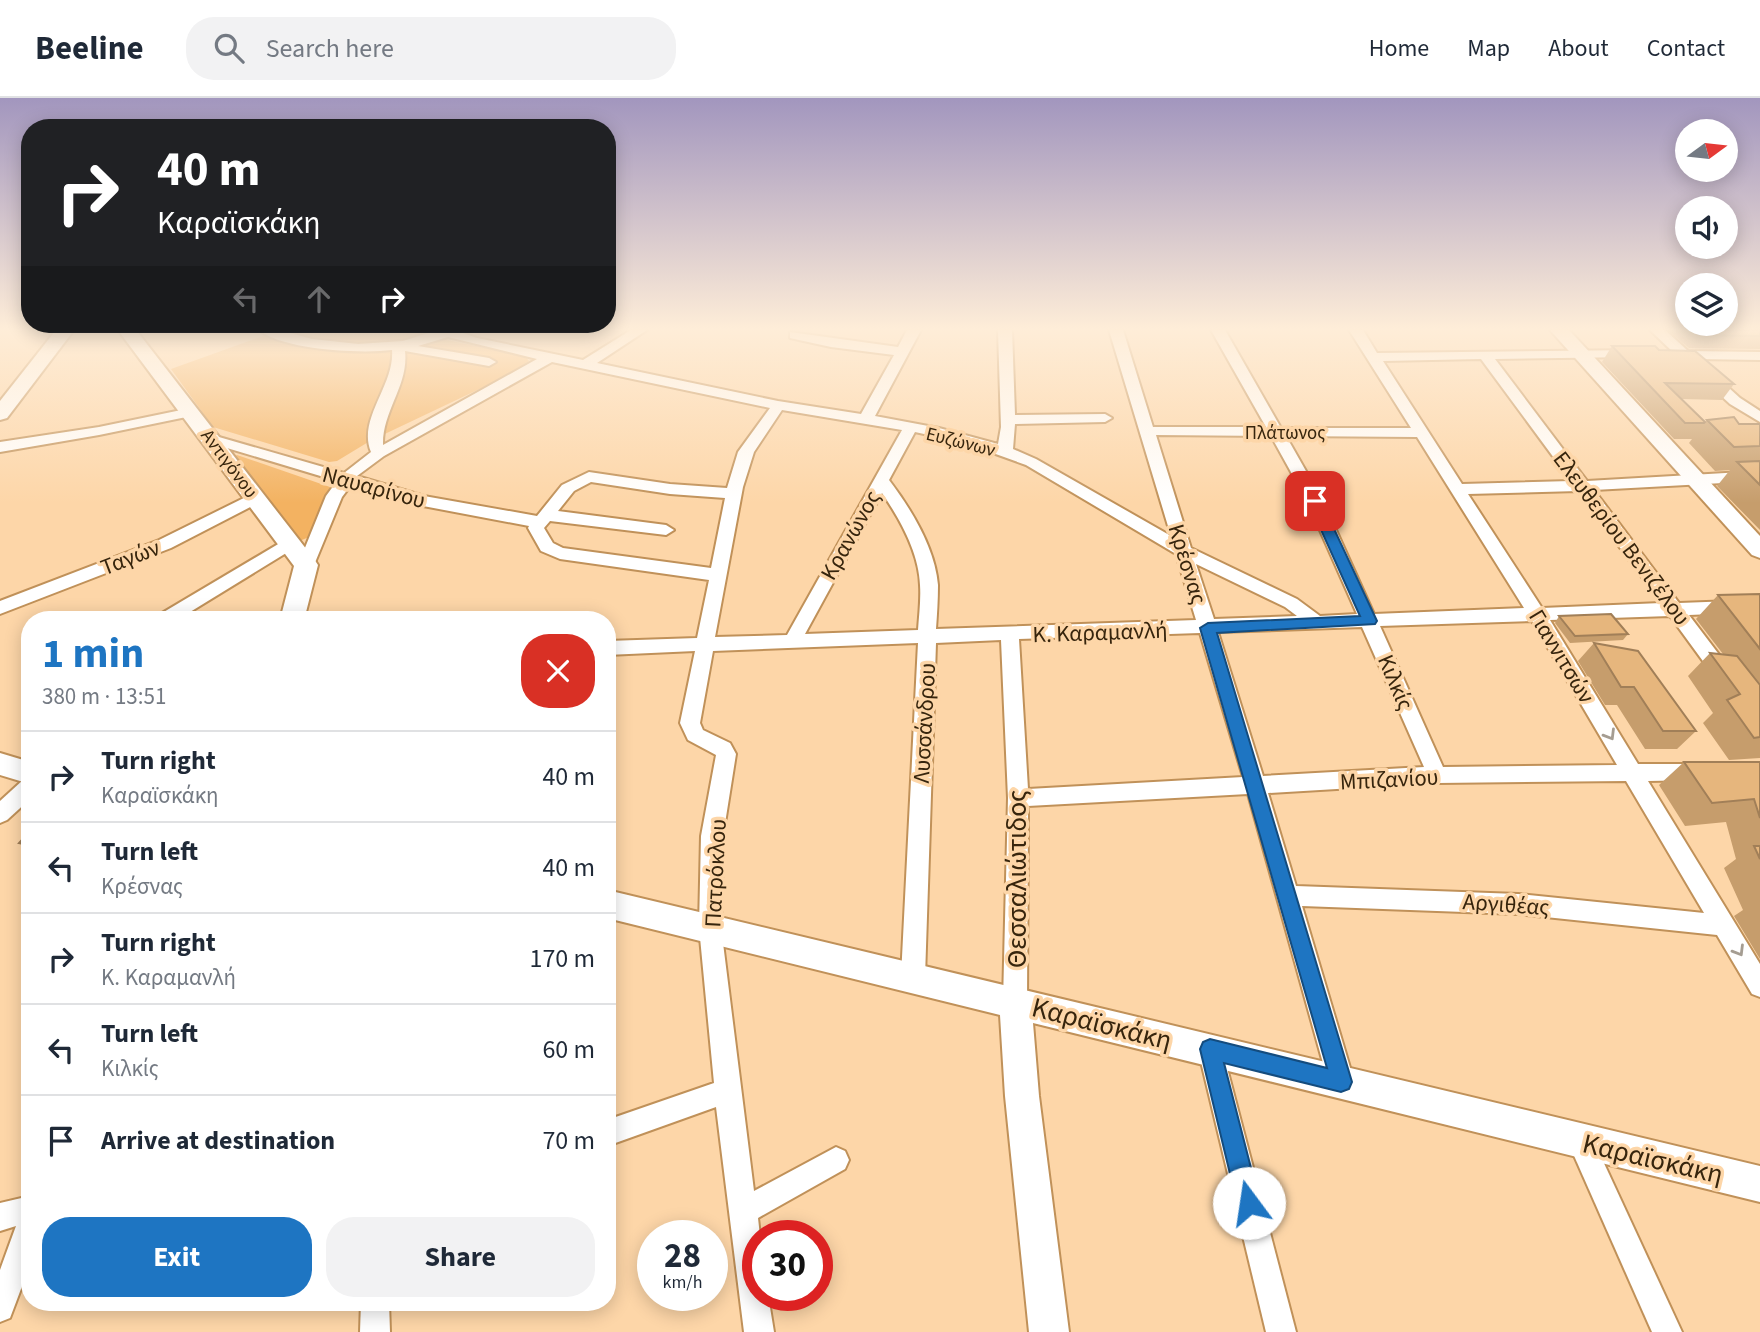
<!DOCTYPE html>
<meta charset="utf-8">
<style>
:root{--surface:#fff;--page:#f2f2f3;--text:#1f2937;--muted:#747a83;--line:#e0e1e3;--accent:#1e75c2}
body{margin:0;font-family:"Source Sans 3",sans-serif;background:var(--page);color:var(--text);height:100vh;display:flex;flex-direction:column;font-size:26px;white-space:nowrap}
*{box-sizing:border-box;margin:0}
p{font-size:23px;color:var(--muted)}
.icon{flex:none;width:38px;height:38px;fill:none;stroke:currentColor;stroke-width:2;stroke-linecap:round;stroke-linejoin:round}
.map{position:relative;flex:1;overflow:hidden}
.sheet{position:absolute;left:21px;top:513px;width:595px;height:700px;display:flex;flex-direction:column;background:var(--surface);border-radius:28px;box-shadow:0 4px 18px #0003}
.sheet>*{flex:none}
.hud{position:absolute;left:21px;top:21px;width:595px;height:214px;border-radius:28px;box-shadow:0 4px 18px #0003;background:#202124;color:#fff;overflow:hidden}
.needle{width:46px;rotate:75deg}
.controls{position:absolute;left:1675px;top:21px;display:grid;gap:14px}
.controls a{display:grid;place-items:center;width:63px;height:63px;border-radius:50%;background:var(--surface);box-shadow:0 4px 18px #0003;font-size:35px}
.speed{position:absolute;left:637px;top:1122px;display:flex;gap:14px;font-size:35px;font-weight:700;text-align:center}
.speed>*{display:grid;place-content:center;width:91px;height:91px;border-radius:50%;background:var(--surface);box-shadow:0 4px 18px #0003;line-height:1}
.speed small{font-size:18px;font-weight:400}
.speed .limit{border:10px solid #d22;background:#fff;color:#111}
.pin{position:absolute;display:grid;place-items:center;width:60px;height:60px;color:#fff;margin:-30px;border-radius:14px;box-shadow:0 4px 10px #0006}
.me{position:absolute;width:77px;margin:-38px;rotate:346deg;stroke-linejoin:round;filter:drop-shadow(0 0 5px #0008)}
.turn{display:flex;align-items:center;gap:24px;height:147px;padding:0 21px;font-size:32px}
.turn .icon{width:91px;height:91px;stroke-width:2.5}
.turn b{display:block;font-size:49px;line-height:60px}
.lanes{display:flex;align-items:center;height:66px;padding:0 21px;background:#0003;justify-content:center;gap:35px;direction:ltr}
.lanes .off{opacity:.35}
.round{display:grid;place-items:center;flex:none;width:74px;height:74px;border-radius:28px;background:var(--page)}
.headline{display:flex;align-items:center;justify-content:space-between;height:119px;padding:0 21px}
h1{font-size:42px;font-weight:700;line-height:52px;color:var(--accent)}
.action{display:flex;gap:14px;margin-top:auto;padding:14px 21px}
.action a{flex:1;height:80px;border-radius:28px;background:var(--accent);color:#fff;font-size:28px;font-weight:700;line-height:80px;text-align:center}
.action a+a{background:var(--page);color:var(--text)}
ul{padding:0;list-style:none}
li{display:flex;align-items:center;gap:21px;height:91px;padding:0 21px;border-top:2px solid var(--line)}
li div{flex:1}
li b{display:block;font-size:26px}
li em{font-style:normal}
header{display:flex;align-items:center;gap:42px;box-sizing:border-box;height:98px;padding:0 35px;background:var(--surface);border-bottom:2px solid var(--line)}
header strong{font-size:33px}
nav{display:flex;gap:38px;margin-inline-start:auto;font-size:24px}
.search{width:490px;height:63px;background:var(--page);display:flex;align-items:center;gap:18px;box-sizing:border-box;padding:0 24px;border-radius:28px;color:var(--muted);font-size:26px}
.map>svg:first-child{display:block}
.green{fill:#f3b261}
.lines{fill:none;stroke-linecap:round;stroke-linejoin:round}
.street-casing{stroke:#c09159;stroke-width:4}
.secondary-casing{stroke:#c09159;stroke-width:4}
.street{fill:#fff;fill-rule:evenodd}
.secondary{fill:#fff;fill-rule:evenodd}
.wall{fill:#c69d6c}
.building{fill:#e6b67d;stroke:#a17f58;stroke-width:2}
.oneway{stroke:#a59d92}
.route{fill:#1e75c2;stroke:#144c7e;stroke-width:2}
.labels{text-anchor:middle;stroke-width:7;stroke-linejoin:round;paint-order:stroke}
.far-street-label{font-size:19px;fill:#37250d;stroke:#fdd6a8}
.street-label{font-size:23px;fill:#37250d;stroke:#fdd6a8}
.near-street-label{font-size:28px;fill:#37250d;stroke:#fdd6a8}
</style>
<header>
<strong>Beeline</strong>
<div class="search"><svg class="icon" aria-label="search" viewBox="0 0 24 24"><circle cx="10" cy="10" r="6"/><path d="M15 15l6 6"/></svg>Search here</div>
<nav><a>Home</a><a>Map</a><a>About</a><a>Contact</a></nav>
</header>
<div class="map">
<svg width="1760" height="1234" viewBox="0 0 1760 1234">
<rect width="100%" height="100%" fill="#fdd6a8"/>
<!-- green -->
<g class="green">
<polygon points="280,232 435,232 447,242 525,258 529,263 509,277 370,343 337,363 329,364 213,329 171,271"/>
<polygon points="237,357 330,389 312,438 299,443 234,359"/>
</g>
<g class="lines">
<!-- street casing -->
<g class="street-casing">
<g id="street">
<path d="M259,232H279L312,241L358,246L403,243L438,232H454L477,240L583,262L631,232H647L597,265L778,303L861,316L894,257L831,249L790,240V234L898,249L907,232H921L875,318L939,330L998,346L1001,329L998,232H1012L1015,317L1105,316L1112,320L1105,324L1015,326L1013,351L1036,361L1171,438L1109,232H1123L1153,329H1266L1211,232H1225L1281,330H1411L1349,232H1363L1377,255L1637,252L1639,255L1632,259L1495,261L1587,383L1760,373V383L1594,392L1679,505L1760,502V514L1689,517L1730,571L1732,576L1730,581H1716L1670,518L1550,522L1638,666H1699L1706,668L1709,674L1706,680L1699,682L1648,683L1760,866V899L1752,896L1717,837L1518,816L1302,808L1354,983L1350,992L1341,996L1332,992L1328,983L1248,696L1028,708L1027,904L1023,912L1015,915L1007,912L1003,904L1008,700L1001,542L936,545L925,879L921,887L913,890L905,887L901,879L918,545L713,553L700,625L703,632L730,645L736,656L723,738L721,829L754,1093L836,1049L845,1053L849,1062L845,1071L758,1120L760,1138H758V1197H768L774,1234H744L716,1009L607,1048V1022L714,985L699,829L701,738L716,657L688,642L680,625L695,553L607,557V543L697,540L709,482L560,461L541,453L528,430L529,428L423,408L351,387L342,399L314,467L312,471H300L298,467L326,398L337,383L207,344L205,341L212,337L344,375L371,354C357,321 395,287 392,252C361,256 283,252 259,232ZM448,239L537,261L383,347C382,313 409,287 405,253L489,268L496,264L489,260L418,248ZM1481,261L1571,383L1462,386L1383,263ZM552,264L770,310L738,354L727,390L670,386L589,374L562,387L537,418L424,398L357,378L384,358ZM782,312L902,332L787,537L715,539L743,389L754,354ZM915,334L965,345L1026,367L1176,456L1196,522L936,531C937,517 938,502 938,487C935,450 911,411 889,382ZM1156,337L1271,338L1307,403L1357,516L1320,518L1297,501L1191,450ZM1286,338L1417,339L1524,510L1374,516L1323,403ZM591,384L670,396L725,400L711,470L563,450L553,445L544,430L550,423L666,437L674,432L666,427L558,413L574,393ZM1578,393L1661,505L1542,510L1468,396ZM882,395C900,421 919,455 920,487C921,502 919,517 918,532L805,536ZM1196,466L1285,509L1297,518L1214,521ZM1532,523L1617,667L1443,669L1380,528ZM1362,529L1424,669L1263,678L1218,534ZM1200,535L1243,679L1028,691L1019,541ZM1626,683L1704,815L1518,796L1296,788L1268,695L1437,685Z"/>
<polygon points="1650,232 1665,232 1688,253 1760,254 1760,262 1697,261 1740,300 1760,313 1760,324 1730,306 1681,261 1671,260 1669,257 1673,254"/>
<polygon points="191,310 196,311 198,314 196,317 99,337 0,354 0,344 99,329"/>
<polygon points="256,394 264,399 262,403 171,450 0,516 0,503 159,442"/>
<polygon points="290,439 296,441 298,445 296,449 177,522 154,522 157,518"/>
<polygon points="30,680 30,701 7,722 0,725 0,703 23,682"/>
<polygon points="1210,939 1219,942 1222,951 1296,1234 1266,1234 1198,951 1201,942"/>
<polygon points="1581,1031 1590,1035 1682,1234 1652,1234 1568,1044 1572,1035"/>
<polygon points="30,1098 30,1167 10,1220 0,1224 0,1172 16,1128 0,1133 0,1105"/>
<polygon points="361,1204 389,1204 390,1234 360,1234"/>
</g>
</g>
<!-- secondary casing -->
<g class="secondary-casing">
<g id="secondary">
<polygon points="56,232 74,232 7,320 0,322 0,303"/>
<polygon points="118,232 136,232 314,461 318,467 304,522 280,522 294,468"/>
<polygon points="1550,232 1569,232 1760,438 1760,460 1752,457"/>
<polygon points="0,655 30,664 30,686 0,677"/>
<polygon points="607,792 1760,1068 1760,1104 1033,925 1039,998 1069,1234 1029,1234 1005,998 1000,917 607,820"/>
</g>
</g>
<!-- street -->
<use href="#street" class="street"/>
<!-- secondary -->
<use href="#secondary" class="secondary"/>
</g>
<!-- wall -->
<g class="wall">
<polygon points="1667,232 1760,232 1760,251 1689,250"/>
<polygon points="1612,248 1659,252 1734,286 1722,302 1682,301 1705,324 1707,322 1739,326 1760,326 1760,432 1717,388 1730,372 1715,373 1689,345 1692,341 1674,341 1602,264"/>
<polygon points="1760,496 1760,660 1729,662 1703,625 1713,615 1688,578 1710,555 1723,556 1696,521 1718,497"/>
<polygon points="1559,518 1628,536 1623,542 1570,545 1555,525"/>
<polygon points="1594,545 1696,633 1677,651 1645,651 1617,607 1605,607 1578,563"/>
<polygon points="1684,664 1760,664 1760,861 1734,818 1743,812 1724,770 1736,761 1726,724 1685,728 1659,687"/>
<polygon points="30,733 30,753 19,745"/>
</g>
<!-- building -->
<g class="building">
<polygon points="1691,232 1760,232 1760,238 1698,237"/>
<polygon points="1612,248 1655,248 1659,252 1695,253 1734,286 1665,285 1705,324 1704,325 1685,325"/>
<polygon points="1734,319 1739,326 1760,326 1760,348 1734,349 1707,322"/>
<polygon points="1760,363 1760,387 1737,364"/>
<polygon points="1760,496 1760,551 1718,497"/>
<polygon points="1611,516 1628,536 1575,538 1559,518"/>
<polygon points="1594,545 1638,553 1696,633 1663,633 1634,589 1621,589"/>
<polygon points="1710,555 1737,558 1760,587 1760,639 1754,640 1727,602 1740,596"/>
<polygon points="1684,664 1760,664 1760,720 1754,701 1712,705"/>
<polygon points="30,733 30,747 19,745"/>
<polygon points="1754,748 1760,748 1760,761"/>
</g>
<!-- one-way arrows -->
<defs><path id="oneway-chevron" d="M-2-3.5L2.5 0L-2 3.5" fill="none" stroke-width="1.6" stroke-linecap="round" stroke-linejoin="round" transform="scale(1.75)"/></defs>
<g class="oneway">
<use href="#oneway-chevron" transform="translate(1610 637) rotate(59)"/>
<use href="#oneway-chevron" transform="translate(1739 853) rotate(59)"/>
</g>
<!-- sky -->
<linearGradient id="sky" x2="0" y2="1"><stop stop-color="#a296be"/><stop offset="0.57" stop-color="#feedd8"/><stop offset="1" stop-color="#feedd8" stop-opacity="0"/></linearGradient>
<rect width="1760" height="405" fill="url(#sky)"/>
<!-- route -->
<polygon class="route" points="1315,399 1321,403 1377,523 1375,526 1217,535 1352,984 1349,991 1341,994 1224,965 1260,1105 1257,1113 1249,1117 1241,1113 1237,1105 1200,951 1203,944 1210,941 1327,970 1200,530 1208,525 1360,518 1308,403"/>
<g class="labels">
<!-- far-street labels -->
<g class="far-street-label">
<text x="1285" y="341">Πλάτωνος</text>
<text transform="translate(961 343) rotate(14)" y="7">Ευζώνων</text>
<text transform="translate(230 365) rotate(53)" y="7">Αντιγόνου</text>
</g>
<!-- street labels -->
<g class="street-label">
<text transform="translate(374 389) rotate(15)" y="8">Ναυαρίνου</text>
<text transform="translate(850 437) rotate(-61)" y="8">Κρανώνος</text>
<text transform="translate(1622 440) rotate(53)" y="8">Ελευθερίου Βενιζέλου</text>
<text transform="translate(130 459) rotate(-21)" y="8">Ταγών</text>
<text transform="translate(1188 466) rotate(73)" y="8">Κρέσνας</text>
<text transform="translate(1100 534) rotate(-2)" y="8">Κ. Καραμανλή</text>
<text transform="translate(1562 558) rotate(59)" y="8">Γιαννιτσών</text>
<text transform="translate(1396 584) rotate(67)" y="8">Κιλκίς</text>
<text transform="translate(924 625) rotate(-87)" y="8">Λυσσάνδρου</text>
<text transform="translate(1389 681) rotate(-3)" y="8">Μπιζανίου</text>
<text transform="translate(715 775) rotate(-87)" y="8">Πατρόκλου</text>
<text transform="translate(1506 806) rotate(4)" y="8">Αργιθέας</text>
</g>
<!-- near-street labels -->
<g class="near-street-label">
<text transform="translate(1016 781) rotate(-90)" y="10">Θεσσαλιώτιδος</text>
<text transform="translate(1102 925) rotate(14)" y="10">Καραϊσκάκη</text>
<text transform="translate(1653 1060) rotate(13)" y="10">Καραϊσκάκη</text>
</g>
</g>
</svg>
<div class="controls">
<a><svg class="needle" viewBox="-14 -14 28 28"><path d="M0-13l5 13h-10z" fill="#e53935"/><path d="M0 13l5-13h-10z" fill="#747a83"/></svg></a>
<a><svg class="icon" aria-label="sound" viewBox="0 0 24 24"><path d="M4 9h4l5-4v14l-5-4H4zM17 9q2 3 0 6"/></svg></a>
<a><svg class="icon" aria-label="layers" viewBox="0 0 24 24"><path d="M12 4l9 5-9 5-9-5zM3 14l9 5 9-5"/></svg></a>
</div>
<div class="speed"><div>28<small>km/h</small></div><div class="limit">30</div></div>
<div class="pin" style="left:1315px;top:403px;background:#d93025"><svg class="icon" aria-label="arrive" viewBox="0 0 24 24"><path d="M6 21V4h12l-3 4 3 4H6"/></svg></div>
<svg class="me" style="left:1249px;top:1105px" viewBox="-20 -20 40 40"><circle r="19" fill="#fff"/><path d="M0-13L10 11 0 6-10 11z" fill="#1e75c2"/></svg>
<div class="hud">
<div class="turn"><svg class="icon" aria-label="right" viewBox="0 0 24 24"><path d="M7 20v-9h11M14 6l5 5-5 5"/></svg><div><b>40 m</b>Καραϊσκάκη</div></div>
<div class="lanes"><svg class="icon off" aria-label="left" viewBox="0 0 24 24"><path d="M17 20v-9H6M10 6l-5 5 5 5"/></svg><svg class="icon off" aria-label="ahead" viewBox="0 0 24 24"><path d="M12 20V5M6 11l6-6 6 6"/></svg><svg class="icon" aria-label="right" viewBox="0 0 24 24"><path d="M7 20v-9h11M14 6l5 5-5 5"/></svg></div>
</div>
<section class="sheet">
<div class="headline"><div><h1>1 min</h1><p>380 m · 13:51</p></div><a class="round" style="background:#d93025;color:#fff"><svg class="icon" aria-label="close" viewBox="0 0 24 24"><path d="M6 6l12 12M18 6L6 18"/></svg></a></div>
<ul>
<li><svg class="icon" aria-label="right" viewBox="0 0 24 24"><path d="M7 20v-9h11M14 6l5 5-5 5"/></svg><div><b>Turn right</b><p>Καραϊσκάκη</p></div><em>40 m</em></li>
<li><svg class="icon" aria-label="left" viewBox="0 0 24 24"><path d="M17 20v-9H6M10 6l-5 5 5 5"/></svg><div><b>Turn left</b><p>Κρέσνας</p></div><em>40 m</em></li>
<li><svg class="icon" aria-label="right" viewBox="0 0 24 24"><path d="M7 20v-9h11M14 6l5 5-5 5"/></svg><div><b>Turn right</b><p>Κ. Καραμανλή</p></div><em>170 m</em></li>
<li><svg class="icon" aria-label="left" viewBox="0 0 24 24"><path d="M17 20v-9H6M10 6l-5 5 5 5"/></svg><div><b>Turn left</b><p>Κιλκίς</p></div><em>60 m</em></li>
<li><svg class="icon" aria-label="arrive" viewBox="0 0 24 24"><path d="M6 21V4h12l-3 4 3 4H6"/></svg><div><b>Arrive at destination</b></div><em>70 m</em></li>
</ul>
<div class="action"><a>Exit</a><a>Share</a></div>
</section>
</div>
